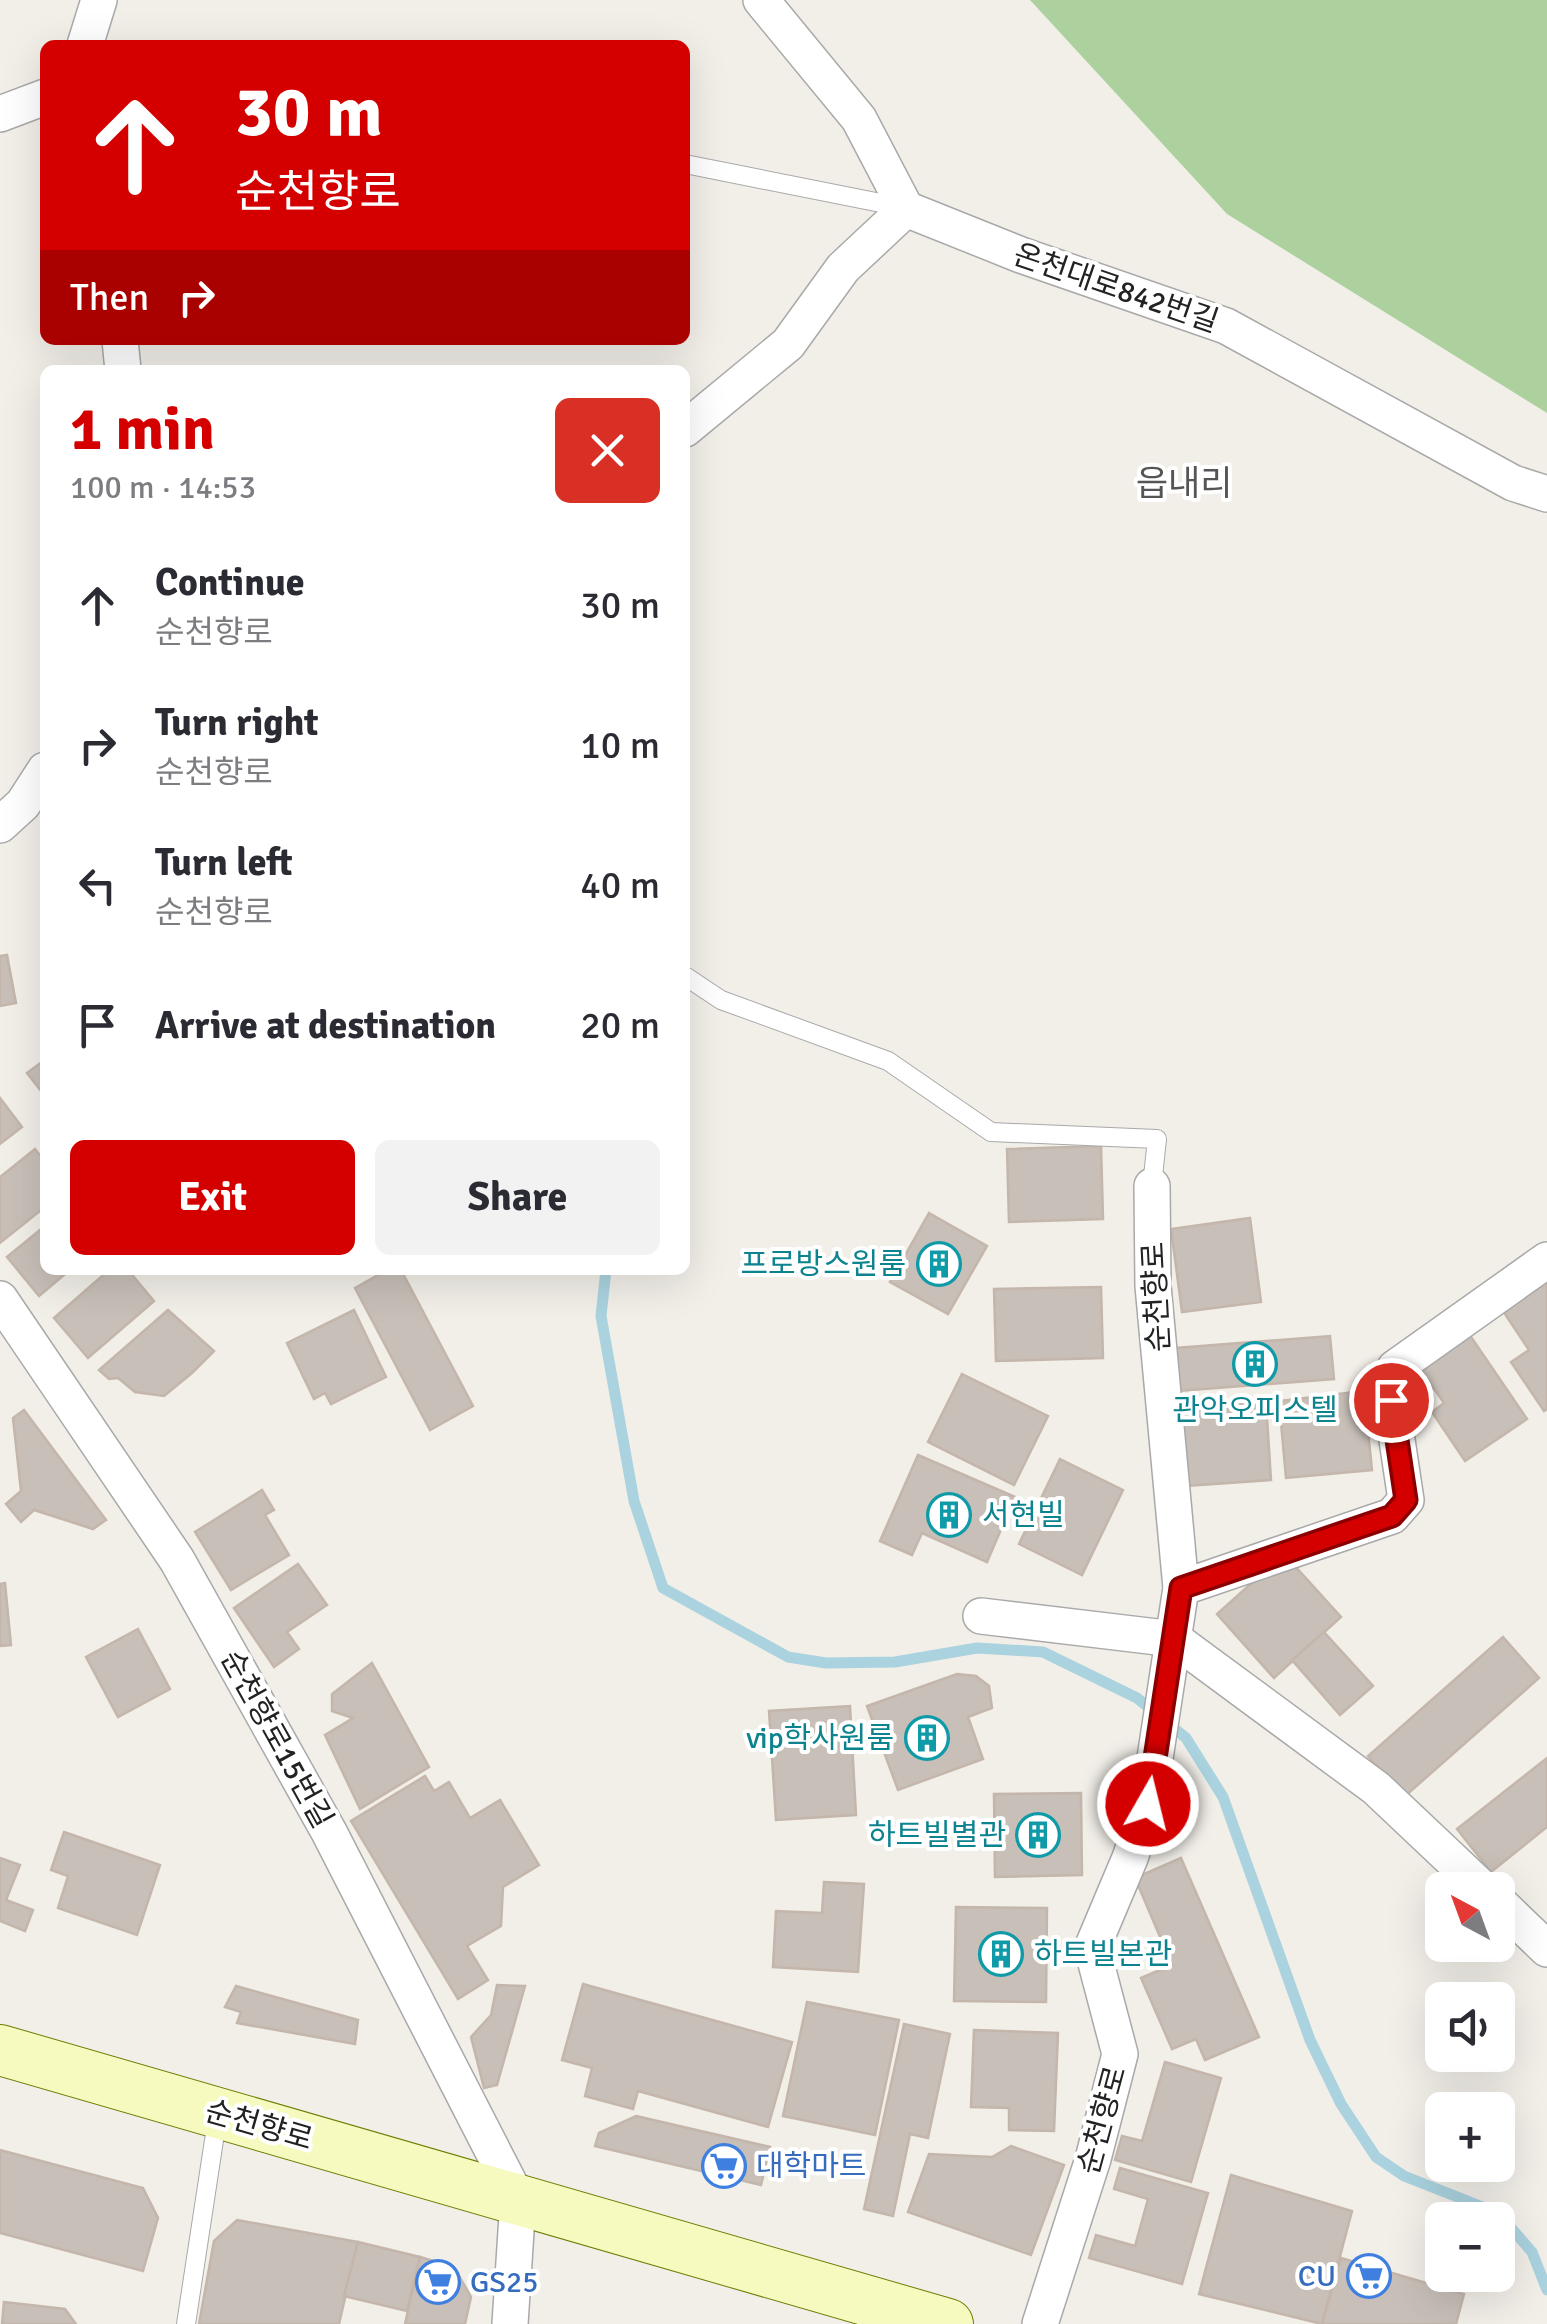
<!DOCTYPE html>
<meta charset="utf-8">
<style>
:root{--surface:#fff;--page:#f2f2f3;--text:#2b2b33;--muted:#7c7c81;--accent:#d40000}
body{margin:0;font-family:Signika,"Noto Sans KR",sans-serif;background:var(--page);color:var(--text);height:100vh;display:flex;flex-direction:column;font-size:38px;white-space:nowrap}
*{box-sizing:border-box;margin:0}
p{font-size:32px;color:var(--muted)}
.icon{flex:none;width:55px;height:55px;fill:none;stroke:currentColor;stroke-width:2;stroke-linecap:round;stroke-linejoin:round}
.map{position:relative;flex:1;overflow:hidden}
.side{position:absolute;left:40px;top:365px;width:650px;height:910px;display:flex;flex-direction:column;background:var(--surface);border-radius:15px;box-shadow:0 10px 40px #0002}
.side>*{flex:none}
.guide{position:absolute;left:40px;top:40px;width:650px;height:305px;border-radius:15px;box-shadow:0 10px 40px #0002;background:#d40000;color:#fff;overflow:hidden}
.needle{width:65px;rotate:319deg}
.tools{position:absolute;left:1425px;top:1872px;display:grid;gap:20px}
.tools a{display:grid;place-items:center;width:90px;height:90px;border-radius:15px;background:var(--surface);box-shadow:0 10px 40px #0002;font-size:50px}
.pin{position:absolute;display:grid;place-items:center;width:85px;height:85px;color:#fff;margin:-42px;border:5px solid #fff;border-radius:50%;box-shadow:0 2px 10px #0007}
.me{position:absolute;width:110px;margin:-55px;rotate:8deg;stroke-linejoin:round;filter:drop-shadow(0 0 8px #0008)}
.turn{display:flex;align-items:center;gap:35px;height:210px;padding:0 30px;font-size:45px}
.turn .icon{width:130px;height:130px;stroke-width:2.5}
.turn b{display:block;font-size:70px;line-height:85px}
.then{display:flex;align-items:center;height:95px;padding:0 30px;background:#0003;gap:20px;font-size:38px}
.round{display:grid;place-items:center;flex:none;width:105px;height:105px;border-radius:15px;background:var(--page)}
.overview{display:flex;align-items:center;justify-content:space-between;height:170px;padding:0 30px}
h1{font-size:60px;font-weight:800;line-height:75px;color:var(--accent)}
.primary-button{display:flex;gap:20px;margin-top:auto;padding:20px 30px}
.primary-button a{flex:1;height:115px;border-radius:15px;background:var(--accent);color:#fff;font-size:40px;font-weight:800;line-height:115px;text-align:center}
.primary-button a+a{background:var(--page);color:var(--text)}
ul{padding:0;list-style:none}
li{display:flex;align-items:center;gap:30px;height:140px;padding:0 30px}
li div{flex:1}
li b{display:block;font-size:38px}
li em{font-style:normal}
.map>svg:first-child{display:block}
.forest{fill:#add19e}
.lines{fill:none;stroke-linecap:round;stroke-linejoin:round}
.stream{stroke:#aad3df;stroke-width:11}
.building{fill:#c7bfb8;stroke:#c4b6ab;stroke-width:2.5}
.service-casing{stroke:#a9a9a9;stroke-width:20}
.minor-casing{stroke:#a9a9a9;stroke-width:38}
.secondary-casing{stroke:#707d05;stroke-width:52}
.service{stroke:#fff;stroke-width:18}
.minor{stroke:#fff;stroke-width:35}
.secondary{stroke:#f7fabf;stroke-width:50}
.route-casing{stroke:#8a0000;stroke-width:25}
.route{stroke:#d40000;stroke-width:18}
.labels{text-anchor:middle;stroke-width:8;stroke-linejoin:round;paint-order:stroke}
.street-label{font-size:30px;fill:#222;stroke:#fff}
.culture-label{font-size:30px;fill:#0d838f;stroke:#fff;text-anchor:end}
.shop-label{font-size:30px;fill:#366cbe;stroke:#fff;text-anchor:start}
.quarter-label{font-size:35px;fill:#555;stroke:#fff}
</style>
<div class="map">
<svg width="1547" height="2324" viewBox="0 0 1547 2324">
<rect width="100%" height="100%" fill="#f2efe9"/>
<!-- forest -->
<polygon class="forest" points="1030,0 1547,0 1547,413 1227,214"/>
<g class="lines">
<!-- stream -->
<polyline class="stream" points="606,1270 601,1316 634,1501 663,1588 788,1657 826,1663 895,1662 977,1648 1043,1652 1137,1698 1186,1738 1223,1797 1310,2040 1341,2104 1376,2157 1404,2176 1498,2213 1532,2252 1547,2290"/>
</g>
<!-- building -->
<g class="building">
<polygon points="7,955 16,1003 0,1006 0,956"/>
<polygon points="42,1062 45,1065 45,1096 27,1073"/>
<polygon points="0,1098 22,1127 0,1144"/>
<polygon points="1101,1146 1103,1219 1009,1222 1007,1149"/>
<polygon points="35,1149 45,1162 45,1207 0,1243 0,1177"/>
<polygon points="929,1213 987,1246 948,1314 890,1282"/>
<polygon points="1250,1218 1261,1302 1182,1312 1171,1229"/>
<polygon points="45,1226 45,1270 70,1270 39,1296 7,1257"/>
<polygon points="109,1270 128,1270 154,1301 88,1358 54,1318"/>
<polygon points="387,1270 401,1270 473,1406 430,1430 355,1288"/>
<polygon points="1547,1281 1547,1409 1544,1411 1511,1362 1529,1350 1503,1311"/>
<polygon points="1101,1287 1103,1358 996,1361 994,1289"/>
<polygon points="168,1310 214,1351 192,1373 164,1396 135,1392 118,1378 109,1379 99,1370"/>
<polygon points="354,1310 386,1377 331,1404 325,1393 314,1399 287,1343"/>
<polygon points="1469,1334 1527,1419 1465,1461 1432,1412 1444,1403 1419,1367"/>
<polygon points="1330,1336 1334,1379 1179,1391 1176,1348"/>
<polygon points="962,1374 1048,1416 1014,1485 928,1442"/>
<polygon points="1364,1391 1372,1470 1286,1478 1279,1401"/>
<polygon points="1266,1402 1271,1480 1187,1486 1182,1408"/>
<polygon points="24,1410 106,1520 93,1529 34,1510 21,1522 6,1504 21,1491 13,1418"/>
<polygon points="918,1455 1015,1497 987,1562 922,1533 912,1555 880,1541"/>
<polygon points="1060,1459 1123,1490 1082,1575 1019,1544"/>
<polygon points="262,1490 274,1510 265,1515 289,1555 231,1590 195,1532"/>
<polygon points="1284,1554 1341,1617 1274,1678 1217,1614"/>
<polygon points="298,1564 327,1605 287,1632 299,1649 274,1667 234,1608"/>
<polygon points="5,1583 11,1645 0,1646 0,1584"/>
<polygon points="138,1629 170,1689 118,1717 86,1657"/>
<polygon points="1324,1632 1373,1686 1340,1715 1292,1660"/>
<polygon points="1503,1637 1539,1678 1404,1797 1368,1756"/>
<polygon points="372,1663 429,1767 360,1809 325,1735 353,1718 332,1711 332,1694"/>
<polygon points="957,1674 976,1676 989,1686 992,1708 968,1717 983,1759 898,1790 867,1706"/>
<polygon points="850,1706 856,1815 776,1820 769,1711"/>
<polygon points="1547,1758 1547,1827 1491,1872 1457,1829"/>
<polygon points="425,1776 434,1791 449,1782 470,1818 500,1800 539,1865 503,1887 501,1926 467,1946 488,1980 458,1999 351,1821"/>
<polygon points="1081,1793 1082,1875 995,1877 994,1794"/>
<polygon points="64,1832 160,1865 137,1935 58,1908 68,1876 51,1870"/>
<polygon points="0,1858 20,1865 6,1900 33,1910 25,1931 0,1921"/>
<polygon points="1181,1858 1259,2037 1205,2060 1196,2039 1172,2049 1141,1978 1172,1965 1135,1878"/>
<polygon points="824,1882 864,1884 858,1972 773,1967 776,1911 822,1913"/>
<polygon points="956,1907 1047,1908 1046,2002 954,2001"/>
<polygon points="583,1984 792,2042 768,2127 638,2091 633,2109 585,2096 592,2068 562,2060"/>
<polygon points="497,1985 525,1986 497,2085 484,2088 471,2037 491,2015"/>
<polygon points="236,1986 358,2020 355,2044 237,2023 241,2012 225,2007"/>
<polygon points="807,2002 899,2020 875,2135 783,2116"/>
<polygon points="904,2024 950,2034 928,2138 910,2134 893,2216 864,2209"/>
<polygon points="974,2030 1058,2033 1054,2131 1009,2130 1009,2108 971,2107"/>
<polygon points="1165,2062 1221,2078 1191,2182 1115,2160 1122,2136 1142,2141"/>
<polygon points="636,2116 770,2147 761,2185 595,2146 599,2133"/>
<polygon points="1011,2146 1064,2165 1031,2255 908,2212 929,2154 992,2157"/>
<polygon points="0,2150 143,2188 158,2218 143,2271 0,2233"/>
<polygon points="1120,2168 1208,2193 1182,2284 1089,2258 1096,2235 1135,2246 1148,2199 1114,2189"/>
<polygon points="1231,2175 1352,2211 1322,2324 1199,2294"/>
<polygon points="237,2220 358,2242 339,2324 199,2324 214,2241"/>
<polygon points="358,2242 420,2257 407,2311 344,2296"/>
<polygon points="420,2257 454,2267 471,2297 465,2324 405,2324"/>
<polygon points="1341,2258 1464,2294 1456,2324 1322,2324"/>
<polygon points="4,2302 65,2309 76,2324 2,2324"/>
</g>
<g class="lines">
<!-- service casing -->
<g class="service-casing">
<g id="service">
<polyline points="685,164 906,208"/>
<polyline points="685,976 721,1000 888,1061 991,1132 1157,1139 1152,1186"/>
<polyline points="186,2324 218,2114"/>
</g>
</g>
<!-- minor casing -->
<g class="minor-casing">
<g id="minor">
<polyline points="761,0 859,119 906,209 1021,255 1226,326 1513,483 1547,494"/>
<polyline points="85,45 99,0"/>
<polyline points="0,114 45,97"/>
<polyline points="120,340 123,370"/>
<polyline points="685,429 788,344 843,268 906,209"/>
<polyline points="0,825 23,804 45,770"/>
<polyline points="0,1299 177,1560 329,1832 518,2200 510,2324"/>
<polyline points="1181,1588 1392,1516 1406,1500 1391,1400 1395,1368 1547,1260"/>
<polyline points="981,1616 1174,1639 1376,1788 1484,1890"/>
<polyline points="1498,1902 1547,1949"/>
<polyline points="1040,2324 1093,2159 1120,2054 1092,1948 1130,1858 1148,1804 1181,1588 1153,1286 1152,1186"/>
</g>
</g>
<!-- secondary casing -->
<g class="secondary-casing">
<polyline id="secondary" points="0,2050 948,2324"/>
</g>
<!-- service -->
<use href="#service" class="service"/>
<!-- minor -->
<use href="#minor" class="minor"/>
<!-- secondary -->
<use href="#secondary" class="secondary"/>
</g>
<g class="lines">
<!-- route casing -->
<g class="route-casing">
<polyline id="route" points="1148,1804 1181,1588 1392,1516 1406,1500 1391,1400"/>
</g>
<!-- route -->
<use href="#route" class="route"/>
</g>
<!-- icons -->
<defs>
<g id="building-ring" transform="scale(2.25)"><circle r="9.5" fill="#fff" stroke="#0f9aa8" stroke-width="1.5"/><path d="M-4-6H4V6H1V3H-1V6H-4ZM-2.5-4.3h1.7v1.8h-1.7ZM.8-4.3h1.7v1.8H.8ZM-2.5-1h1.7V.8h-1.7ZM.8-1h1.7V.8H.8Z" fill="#0f9aa8"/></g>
<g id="supermarket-ring" transform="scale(2.25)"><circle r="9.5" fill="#fff" stroke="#3f7fe0" stroke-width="1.5"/><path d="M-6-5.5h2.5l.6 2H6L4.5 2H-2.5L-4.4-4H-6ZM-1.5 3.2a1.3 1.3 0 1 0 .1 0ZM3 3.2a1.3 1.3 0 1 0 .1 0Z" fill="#3f7fe0"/></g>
</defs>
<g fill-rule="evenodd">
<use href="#building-ring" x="939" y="1264"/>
<use href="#building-ring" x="1255" y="1364"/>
<use href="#building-ring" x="949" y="1515"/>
<use href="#building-ring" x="927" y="1738"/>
<use href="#building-ring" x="1038" y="1835"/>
<use href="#building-ring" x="1001" y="1954"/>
<use href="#supermarket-ring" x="724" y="2166"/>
<use href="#supermarket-ring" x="1369" y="2276"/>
<use href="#supermarket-ring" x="438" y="2282"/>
</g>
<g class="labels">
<!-- street labels -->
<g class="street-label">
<text transform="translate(1116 288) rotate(19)" y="10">온천대로842번길</text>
<text transform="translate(1156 1297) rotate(-93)" y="10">순천향로</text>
<text transform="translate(277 1739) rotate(61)" y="10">순천향로15번길</text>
<text transform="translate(1102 2120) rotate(-75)" y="10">순천향로</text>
<text transform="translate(259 2125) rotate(16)" y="10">순천향로</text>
</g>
<!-- culture labels -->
<g class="culture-label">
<text x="906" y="1274">프로방스원룸</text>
<text x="1255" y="1420" text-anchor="middle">관악오피스텔</text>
<text x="982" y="1525" text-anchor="start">서현빌</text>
<text x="894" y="1748">vip학사원룸</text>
<text x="1006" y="1845">하트빌별관</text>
<text x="1034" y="1964" text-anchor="start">하트빌본관</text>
</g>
<!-- shop labels -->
<g class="shop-label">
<text x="756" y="2176">대학마트</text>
<text x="1336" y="2286" text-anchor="end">CU</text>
<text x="470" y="2292">GS25</text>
</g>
<!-- quarter labels -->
<g class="quarter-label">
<text x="1184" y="495">읍내리</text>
</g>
</g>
</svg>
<div class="tools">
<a><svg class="needle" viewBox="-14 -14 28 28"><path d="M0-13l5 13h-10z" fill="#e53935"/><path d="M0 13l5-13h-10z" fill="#7c7c81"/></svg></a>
<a><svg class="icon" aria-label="sound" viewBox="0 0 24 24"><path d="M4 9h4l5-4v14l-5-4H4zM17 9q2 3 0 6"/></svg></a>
<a>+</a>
<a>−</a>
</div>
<div class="pin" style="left:1391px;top:1400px;background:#d93025"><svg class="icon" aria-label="arrive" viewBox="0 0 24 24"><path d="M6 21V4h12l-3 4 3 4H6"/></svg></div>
<svg class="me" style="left:1148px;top:1804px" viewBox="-20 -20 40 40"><circle r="17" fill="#d40000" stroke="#fff" stroke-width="3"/><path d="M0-11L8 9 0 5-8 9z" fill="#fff"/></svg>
<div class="guide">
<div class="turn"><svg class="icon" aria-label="ahead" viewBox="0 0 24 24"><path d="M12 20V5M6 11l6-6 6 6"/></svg><div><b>30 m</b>순천향로</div></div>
<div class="then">Then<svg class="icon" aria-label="right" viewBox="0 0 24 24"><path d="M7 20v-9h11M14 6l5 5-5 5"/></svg></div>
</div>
<section class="side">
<div class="overview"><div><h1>1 min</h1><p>100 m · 14:53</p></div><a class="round" style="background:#d93025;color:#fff"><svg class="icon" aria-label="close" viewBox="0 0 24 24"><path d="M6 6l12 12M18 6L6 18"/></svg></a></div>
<ul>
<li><svg class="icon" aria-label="ahead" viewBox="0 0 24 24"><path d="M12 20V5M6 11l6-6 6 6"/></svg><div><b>Continue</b><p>순천향로</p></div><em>30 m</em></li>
<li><svg class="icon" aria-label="right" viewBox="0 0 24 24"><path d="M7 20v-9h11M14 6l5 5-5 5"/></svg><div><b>Turn right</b><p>순천향로</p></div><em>10 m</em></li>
<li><svg class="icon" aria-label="left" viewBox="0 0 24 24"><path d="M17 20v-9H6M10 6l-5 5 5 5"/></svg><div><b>Turn left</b><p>순천향로</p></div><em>40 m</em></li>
<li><svg class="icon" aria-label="arrive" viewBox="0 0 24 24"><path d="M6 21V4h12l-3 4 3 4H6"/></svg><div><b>Arrive at destination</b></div><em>20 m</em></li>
</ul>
<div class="primary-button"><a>Exit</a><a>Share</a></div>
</section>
</div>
